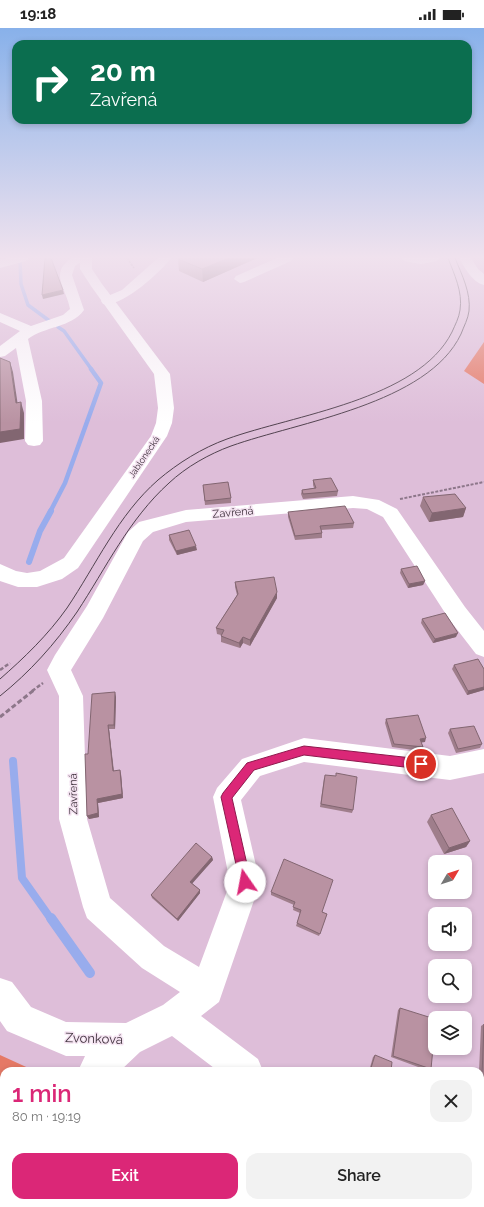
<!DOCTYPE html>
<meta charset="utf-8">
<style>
:root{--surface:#fff;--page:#f2f2f2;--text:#222;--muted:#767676;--accent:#db2777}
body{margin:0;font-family:Raleway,sans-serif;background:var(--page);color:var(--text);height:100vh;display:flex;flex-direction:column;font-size:15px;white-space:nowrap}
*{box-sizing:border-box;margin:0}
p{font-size:13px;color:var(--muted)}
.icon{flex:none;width:22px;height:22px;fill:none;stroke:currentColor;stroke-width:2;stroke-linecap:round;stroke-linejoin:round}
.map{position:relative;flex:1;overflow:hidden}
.sheet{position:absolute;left:0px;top:1039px;width:484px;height:140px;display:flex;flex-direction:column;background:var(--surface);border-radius:12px 12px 0 0;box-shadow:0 2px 6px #0003}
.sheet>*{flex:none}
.hud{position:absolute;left:12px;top:12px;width:460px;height:84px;border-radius:12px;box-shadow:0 2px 6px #0003;background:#0b6e4f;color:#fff;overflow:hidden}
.needle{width:26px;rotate:51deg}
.controls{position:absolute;left:428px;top:827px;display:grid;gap:8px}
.controls a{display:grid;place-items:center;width:44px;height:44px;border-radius:8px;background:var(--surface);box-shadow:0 2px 6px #0003;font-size:20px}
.pin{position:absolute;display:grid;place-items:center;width:34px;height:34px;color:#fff;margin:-17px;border:2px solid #fff;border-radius:50%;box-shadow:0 1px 4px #0007}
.me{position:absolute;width:44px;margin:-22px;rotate:348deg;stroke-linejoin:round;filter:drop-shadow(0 0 3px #0008)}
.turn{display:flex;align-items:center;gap:14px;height:84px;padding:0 12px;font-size:18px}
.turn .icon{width:52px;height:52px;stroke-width:2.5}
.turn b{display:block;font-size:28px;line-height:34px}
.round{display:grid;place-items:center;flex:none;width:42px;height:42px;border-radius:12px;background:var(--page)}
.head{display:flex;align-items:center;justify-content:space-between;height:68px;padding:0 12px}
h1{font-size:24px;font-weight:600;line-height:30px;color:var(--accent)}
.cta{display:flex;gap:8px;margin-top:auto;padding:8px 12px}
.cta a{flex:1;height:46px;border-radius:12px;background:var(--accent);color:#fff;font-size:16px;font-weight:600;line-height:46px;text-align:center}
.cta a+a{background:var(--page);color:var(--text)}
.status{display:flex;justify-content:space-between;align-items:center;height:28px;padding:0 20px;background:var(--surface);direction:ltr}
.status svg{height:11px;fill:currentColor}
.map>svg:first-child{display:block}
.green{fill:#e57966}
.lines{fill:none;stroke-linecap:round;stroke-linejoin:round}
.stream-far4{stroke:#98aced;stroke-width:3.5}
.stream-far3{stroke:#98aced;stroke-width:4.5}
.stream-far2{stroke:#98aced;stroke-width:6}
.stream-far1{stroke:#98aced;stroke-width:8}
.stream{stroke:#98aced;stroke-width:10}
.path-far3{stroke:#8d778a;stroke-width:1.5;stroke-dasharray:2.5 1;stroke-linecap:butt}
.path-far2{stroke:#8d778a;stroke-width:2;stroke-dasharray:3 1.5;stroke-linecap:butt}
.path-far1{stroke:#8d778a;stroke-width:2.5;stroke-dasharray:4 2;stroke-linecap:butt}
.path{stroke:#8d778a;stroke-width:3;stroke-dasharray:5 2.5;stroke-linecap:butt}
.minor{fill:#fff;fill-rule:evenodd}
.major{fill:#fff;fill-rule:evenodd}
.tram{stroke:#51424f;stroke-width:1}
.wall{fill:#9f7e8b}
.shaded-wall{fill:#826671}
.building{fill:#b992a2;stroke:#826671}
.route{fill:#db2777;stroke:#8e194d}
.labels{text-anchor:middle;stroke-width:3;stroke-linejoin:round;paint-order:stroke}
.far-street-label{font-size:9px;fill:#40333e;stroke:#f5e4f2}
.street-label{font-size:11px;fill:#40333e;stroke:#f5e4f2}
.near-street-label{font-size:13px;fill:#40333e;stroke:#f5e4f2}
</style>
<div class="status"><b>19:18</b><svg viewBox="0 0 49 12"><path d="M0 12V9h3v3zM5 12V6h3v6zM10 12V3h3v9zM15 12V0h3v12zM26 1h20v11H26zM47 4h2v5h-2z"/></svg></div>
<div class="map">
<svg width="484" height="1179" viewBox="0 0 484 1179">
<rect width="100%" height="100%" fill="#debed9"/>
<!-- green -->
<g class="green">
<polygon points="484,314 484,356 464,343"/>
<polygon points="0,1027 35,1043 4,1043 4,1175 324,1175 374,1179 0,1179"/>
</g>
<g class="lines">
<!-- stream-far4 -->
<g class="stream-far4">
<polyline points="20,232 21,256 28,277 51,294"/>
<polyline points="58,299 64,303 92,342"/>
</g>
<!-- stream-far3 -->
<polyline class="stream-far3" points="50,484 65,455 101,355 91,341"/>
<!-- stream-far2 -->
<polyline class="stream-far2" points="29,534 40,503 51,483"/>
<!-- stream-far1 -->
<polyline class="stream-far1" points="13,733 22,850 51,891"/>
<!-- stream -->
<polyline class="stream" points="51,890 90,945"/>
<!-- path-far3 -->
<polyline class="path-far3" points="127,230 134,240"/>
<!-- path-far2 -->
<polyline class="path-far2" points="400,471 484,454"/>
<!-- path-far1 -->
<g class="path-far1">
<polyline points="0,642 10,635"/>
<polyline points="32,663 43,655"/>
</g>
<!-- path -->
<polyline class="path" points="0,689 34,662"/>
<!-- minor -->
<g class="minor">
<polygon points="9,230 28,230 26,233 0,240 0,232"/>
<path d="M72,230H86L75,238L72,247L84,282C71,300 45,298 28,311L42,373L43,413L40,417L34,418L28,417L25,413L26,373L16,320L5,328L0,329V318L20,303L0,294V285L31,298L63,287L70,281C67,261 48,245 72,230Z"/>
<path d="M158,230H171C161,244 121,280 103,276L101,273L103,270L122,262Z"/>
<polygon points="277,230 293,230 291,233 244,254 240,255 234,251 236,248"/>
<polygon points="402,230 439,230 437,233 421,236 404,233"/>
<path d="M459,230H471L478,241L484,246V257C472,254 465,240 459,230Z"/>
<polygon points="353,468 379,472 397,481 465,579 484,603 484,629 476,626 449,591 383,489 367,481 353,480 186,494 153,504 143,513 103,590 71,642 83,668 87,791 110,870 164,918 199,939 230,855 213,769 217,760 242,731 304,710 450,728 484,721 484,745 450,752 304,734 260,748 241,772 260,855 219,974 201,988 258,1031 263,1043 218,1043 172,1008 140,1024 120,1043 78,1043 85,1028 66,1028 7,1003 0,993 0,950 12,954 31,979 66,994 126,995 163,977 180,964 142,940 87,890 83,879 59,791 59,668 47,642 55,627 87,578 128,504 139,494 186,482"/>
<polygon points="4,1090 4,1127 0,1128 0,1091"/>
<rect x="480" y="1103" width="4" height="38"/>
</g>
<!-- major -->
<polygon class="major" points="80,230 92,230 92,241 102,256 170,346 174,380 172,395 167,408 78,540 62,551 37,559 18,559 0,553 0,536 16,543 27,545 40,543 64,530 151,408 156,395 158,380 154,346 91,258 80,241"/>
<!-- tram -->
<g class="tram">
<path d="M0,651C24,630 48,607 67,580C96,537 118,487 158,452C178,435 202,420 227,411C293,387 418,372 452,304C455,297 459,290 460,282C463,264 454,246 448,230"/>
<path d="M0,668C30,644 55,616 77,584C106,540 129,491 169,455C186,439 209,426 231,418C298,394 428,376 461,306C464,298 468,291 469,283C471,265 462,247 455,230"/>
</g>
</g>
<!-- wall -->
<g class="wall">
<polygon points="181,230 257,230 203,254 179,243 178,231"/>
<polygon points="313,452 338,463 337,468 303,471 301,466 302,462 314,460 313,457"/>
<polygon points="203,457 231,470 231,475 205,477"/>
<polygon points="423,469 466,480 463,489 429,494 420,478"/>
<polygon points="288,484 354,495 353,500 321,502 322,505 322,510 295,512 288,489"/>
<polygon points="169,507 197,522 177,527 169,512"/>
<polygon points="401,541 425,553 423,557 408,560 400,545"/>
<polygon points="235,554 277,570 250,618 243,615 240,620 221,614 221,607 217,606 216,600 237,567 235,559"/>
<polygon points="422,591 456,609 433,615 421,595"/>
<polygon points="454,637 484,641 484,662 467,667 452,641"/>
<polygon points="116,669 115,701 109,701 114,743 121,746 123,770 98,775 99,789 89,791 87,788 88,726"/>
<polygon points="386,691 425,714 421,714 423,719 421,723 392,719 385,695"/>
<polygon points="450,701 482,716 480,720 456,725 448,705"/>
<polygon points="336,748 353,782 352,785 320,779 324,750"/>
<polygon points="431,787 470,813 466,819 444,826 427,794"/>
<polygon points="212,829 213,832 192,855 200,862 200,865 178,893 152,870 151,867"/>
<polygon points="271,864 327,886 319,908 296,898 300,885 293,882 294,877 271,867"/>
<polygon points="400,980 431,1041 429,1043 391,1029 398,982"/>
<polygon points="484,996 484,1051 480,1049 480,1043 479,1043 481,998"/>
<polygon points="375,1027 391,1043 369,1043 373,1029"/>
</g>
<!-- shaded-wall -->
<g class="shaded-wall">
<polygon points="229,230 257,230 203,254 202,241"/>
<polygon points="63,262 64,266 43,271 42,267"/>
<polygon points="10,334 13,344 19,385 16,375"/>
<polygon points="21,374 24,385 24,411 0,415 0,404"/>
<polygon points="466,480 463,489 429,494 432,485"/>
<polygon points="196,518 197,522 177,527 176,523"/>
<polygon points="425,553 423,557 408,560 409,556"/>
<polygon points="277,564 277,570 250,618 250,612"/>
<polygon points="458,605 456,609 433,615 435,611"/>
<polygon points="243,609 243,615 240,620 239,615"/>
<polygon points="484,659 484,662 467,667 468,663"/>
<polygon points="115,664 116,669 115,701 114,697"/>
<polygon points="108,697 109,701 114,747 113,743"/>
<polygon points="426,710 425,714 419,715 420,711"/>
<polygon points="120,742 121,746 123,770 98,775 99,789 89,791 87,788 97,771"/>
<polygon points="470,813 466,819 444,826 449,820"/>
<polygon points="212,829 213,832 191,857 190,854"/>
<polygon points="200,862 200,865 178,893 177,891"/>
</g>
<!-- building -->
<g class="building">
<polygon points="45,230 51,230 63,262 42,267"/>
<polygon points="181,230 229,230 202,241 178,231"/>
<polygon points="0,330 10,334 16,375 21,374 20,401 0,404"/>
<polygon points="331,450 338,463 303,466 302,462 316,460 313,452"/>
<polygon points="228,454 231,470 205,473 203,457"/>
<polygon points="455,466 466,480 432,485 423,469"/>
<polygon points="345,478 354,495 320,498 322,505 295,508 288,484"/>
<polygon points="189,502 196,518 176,523 169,507"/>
<polygon points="417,538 425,553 409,556 401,541"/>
<polygon points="274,549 277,564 250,612 243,609 239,615 221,608 224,602 216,600 238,566 235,554"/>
<polygon points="445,585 458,605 435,611 422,591"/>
<polygon points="478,631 484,641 484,659 468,663 454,637"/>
<polygon points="115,664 114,697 108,697 113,743 120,742 122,766 97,771 98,785 87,788 85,726 88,726 92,666"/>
<polygon points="418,687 426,710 420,711 423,719 394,716 386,691"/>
<polygon points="474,698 482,716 458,721 450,701"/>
<polygon points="336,745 357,749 353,782 321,776 325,747 336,748"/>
<polygon points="452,780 470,813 449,820 431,787"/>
<polygon points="196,815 212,829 190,854 200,862 177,891 151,867"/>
<polygon points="284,831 333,852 322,884 327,886 320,906 297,895 301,882 293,879 295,874 271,864"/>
<polygon points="400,980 435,991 435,999 431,1041 393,1028"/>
<polygon points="484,996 484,1048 482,1048"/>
<polygon points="375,1027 392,1034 391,1043 370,1043"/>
</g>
<!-- sky -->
<linearGradient id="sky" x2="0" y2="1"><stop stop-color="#88b1ea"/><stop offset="0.58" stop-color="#f0e2ee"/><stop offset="1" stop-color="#f0e2ee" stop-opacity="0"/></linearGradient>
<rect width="484" height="395" fill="url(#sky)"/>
<!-- route -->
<polygon class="route" points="304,718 421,731 425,733 426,736 425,740 421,741 304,727 254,742 232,770 251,854 250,859 245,861 241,859 221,769 223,765 247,735"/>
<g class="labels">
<!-- far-street labels -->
<g class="far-street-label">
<text transform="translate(144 429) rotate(-56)" y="3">Jablonecká</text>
</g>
<!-- street labels -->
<g class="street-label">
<text transform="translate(233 484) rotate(-5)" y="4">Zavřená</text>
<text transform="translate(73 766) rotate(-91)" y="4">Zavřená</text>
</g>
<!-- near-street labels -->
<g class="near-street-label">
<text transform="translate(94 1010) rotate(2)" y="5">Zvonková</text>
</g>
</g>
</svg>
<div class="controls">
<a><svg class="needle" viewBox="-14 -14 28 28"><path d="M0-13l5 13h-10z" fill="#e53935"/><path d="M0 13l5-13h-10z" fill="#767676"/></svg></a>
<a><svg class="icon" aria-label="sound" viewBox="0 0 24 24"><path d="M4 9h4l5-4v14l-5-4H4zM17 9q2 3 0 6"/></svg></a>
<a><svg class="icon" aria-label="search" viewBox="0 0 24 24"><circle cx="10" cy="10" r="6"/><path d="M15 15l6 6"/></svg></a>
<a><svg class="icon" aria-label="layers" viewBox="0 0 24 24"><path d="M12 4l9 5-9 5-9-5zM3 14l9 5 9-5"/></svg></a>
</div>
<div class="pin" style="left:421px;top:736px;background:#d93025"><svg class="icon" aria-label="arrive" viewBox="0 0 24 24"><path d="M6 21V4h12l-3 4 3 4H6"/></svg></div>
<svg class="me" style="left:245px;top:854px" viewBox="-20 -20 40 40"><circle r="19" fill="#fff"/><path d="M0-13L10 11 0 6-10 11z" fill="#db2777"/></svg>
<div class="hud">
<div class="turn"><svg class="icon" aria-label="right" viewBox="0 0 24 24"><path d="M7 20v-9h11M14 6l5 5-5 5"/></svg><div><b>20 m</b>Zavřená</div></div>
</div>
<section class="sheet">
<div class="head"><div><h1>1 min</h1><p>80 m · 19:19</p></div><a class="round"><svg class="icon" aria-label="close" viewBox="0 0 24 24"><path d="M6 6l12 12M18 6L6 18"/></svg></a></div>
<div class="cta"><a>Exit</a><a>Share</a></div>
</section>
</div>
